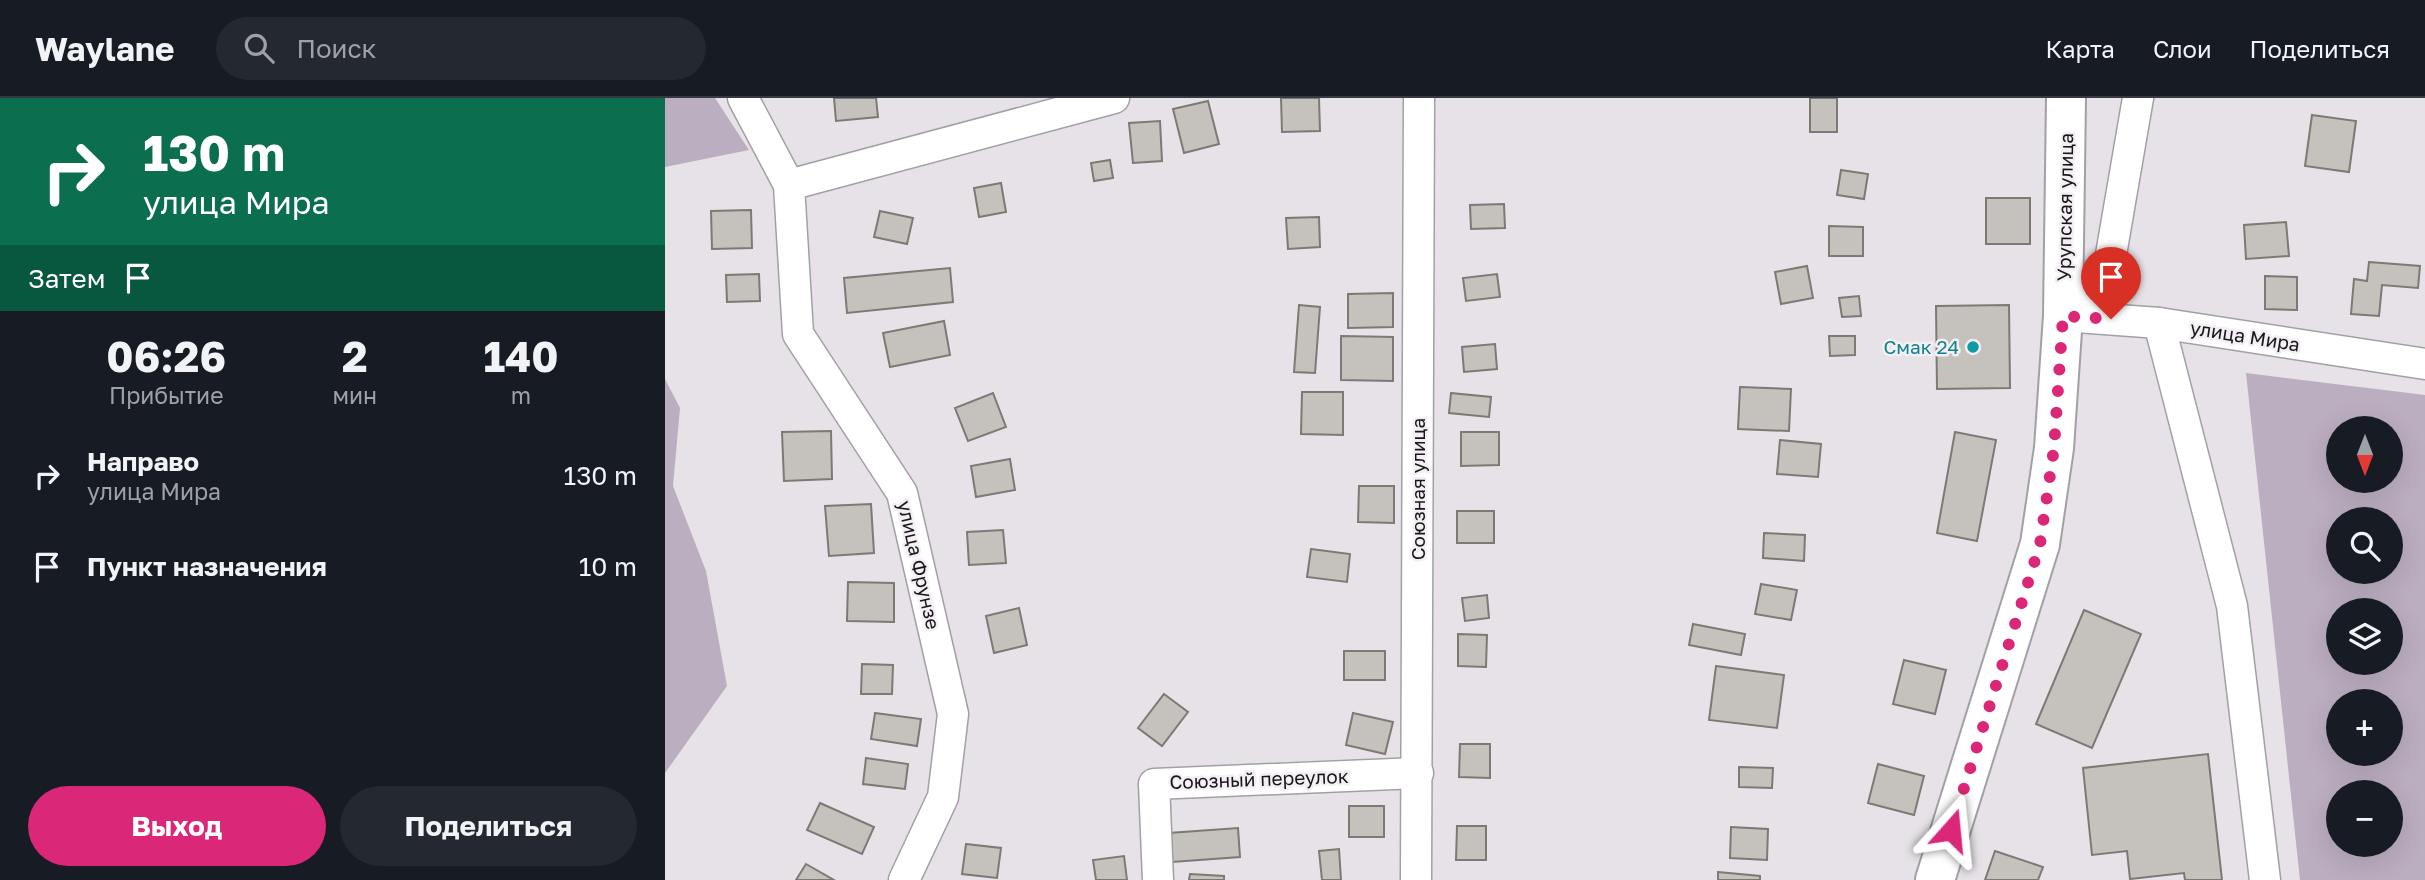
<!DOCTYPE html>
<html lang="ru">
<meta charset="utf-8">
<style>
:root{--surface:#171b24;--page:#242831;--text:#f1f3f6;--muted:#9ea1a6;--line:#363941;--accent:#db2777}
body{margin:0;font-family:"Golos Text",sans-serif;background:var(--page);color:var(--text);height:100vh;display:flex;flex-direction:column;font-size:26px;white-space:nowrap}
*{box-sizing:border-box;margin:0}
p{font-size:23px;color:var(--muted)}
.icon{flex:none;width:38px;height:38px;fill:none;stroke:currentColor;stroke-width:2;stroke-linecap:round;stroke-linejoin:round}
.map{position:relative;flex:1;overflow:hidden}
.sheet{display:flex;flex-direction:column;background:var(--surface);width:665px}
.sheet>*{flex:none}
.top-card{background:#0b6e4f;color:#fff;overflow:hidden}
.needle{width:46px;rotate:180deg}
.buttons{position:absolute;left:1661px;top:318px;display:grid;gap:14px}
.buttons a{display:grid;place-items:center;width:77px;height:77px;border-radius:50%;background:var(--surface);box-shadow:0 7px 28px #0002;font-size:35px}
.pin{position:absolute;display:grid;place-items:center;width:60px;height:60px;color:#fff;margin:-72px -30px;border-radius:50% 50% 50% 0;rotate:-45deg;box-shadow:0 0 7px #0007}
.pin .icon{rotate:45deg}
.me{position:absolute;width:77px;margin:-38px;rotate:18deg;stroke-linejoin:round;filter:drop-shadow(0 0 5px #0008)}
.turn{display:flex;align-items:center;gap:24px;height:147px;padding:0 28px;font-size:32px}
.turn .icon{width:91px;height:91px;stroke-width:2.5}
.turn b{display:block;font-size:49px;line-height:60px}
.then{display:flex;align-items:center;height:66px;padding:0 28px;background:#0003;gap:14px;font-size:26px}
.eta{display:flex;justify-content:space-evenly;align-items:center;height:119px;text-align:center}
.eta b{font-size:42px;font-weight:700;line-height:49px}
.button{display:flex;gap:14px;margin-top:auto;padding:14px 28px}
.button a{flex:1;height:80px;border-radius:42px;background:var(--accent);color:#fff;font-size:28px;font-weight:700;line-height:80px;text-align:center}
.button a+a{background:var(--page);color:var(--text)}
ul{padding:0;list-style:none}
li{display:flex;align-items:center;gap:21px;height:91px;padding:0 28px}
li div{flex:1}
li b{display:block;font-size:26px}
li em{font-style:normal}
header{display:flex;align-items:center;gap:42px;box-sizing:border-box;height:98px;padding:0 35px;background:var(--surface);border-bottom:2px solid var(--line)}
header strong{font-size:33px}
nav{display:flex;gap:38px;margin-inline-start:auto;font-size:24px}
.search{width:490px;height:63px;background:var(--page);display:flex;align-items:center;gap:18px;box-sizing:border-box;padding:0 24px;border-radius:38px;color:var(--muted);font-size:26px}
main{display:flex;flex:1;min-height:0}
.map>svg:first-child{display:block}
.green{fill:#bcaec1;fill-rule:evenodd}
.building{fill:#c5c1bc;stroke:#7d7975;stroke-width:2}
.lines{fill:none;stroke-linecap:round;stroke-linejoin:round}
.street-casing{stroke:#a3a0a5;stroke-width:33}
.secondary-casing{stroke:#a3a0a5;stroke-width:42}
.street{stroke:#fff;stroke-width:30}
.secondary{stroke:#fff;stroke-width:38}
.route{stroke:#db2777;stroke-width:12;stroke-dasharray:0 21.6}
.culture-dot{fill:#0f9aa8;stroke:#f3eff4;stroke-width:2.5}
.labels{text-anchor:middle;stroke-width:5;stroke-linejoin:round;paint-order:stroke}
.street-label{font-size:19px;fill:#181618;stroke:#f3eff4}
.culture-label{font-size:19px;fill:#0d838f;stroke:#f3eff4;text-anchor:end}
</style>
<header>
<strong>Waylane</strong>
<div class="search"><svg class="icon" aria-label="search" viewBox="0 0 24 24"><circle cx="10" cy="10" r="6"/><path d="M15 15l6 6"/></svg>Поиск</div>
<nav><a>Карта</a><a>Слои</a><a>Поделиться</a></nav>
</header>
<main>
<section class="sheet">
<div class="top-card">
<div class="turn"><svg class="icon" aria-label="right" viewBox="0 0 24 24"><path d="M7 20v-9h11M14 6l5 5-5 5"/></svg><div><b>130 m</b>улица Мира</div></div>
<div class="then">Затем<svg class="icon" aria-label="arrive" viewBox="0 0 24 24"><path d="M6 21V4h12l-3 4 3 4H6"/></svg></div>
</div>
<div class="eta">
<div><b>06:26</b><p>Прибытие</p></div>
<div><b>2</b><p>мин</p></div>
<div><b>140</b><p>m</p></div>
</div>
<ul>
<li><svg class="icon" aria-label="right" viewBox="0 0 24 24"><path d="M7 20v-9h11M14 6l5 5-5 5"/></svg><div><b>Направо</b><p>улица Мира</p></div><em>130 m</em></li>
<li><svg class="icon" aria-label="arrive" viewBox="0 0 24 24"><path d="M6 21V4h12l-3 4 3 4H6"/></svg><div><b>Пункт назначения</b></div><em>10 m</em></li>
</ul>
<div class="button"><a>Выход</a><a>Поделиться</a></div>
</section>
<div class="map">
<svg width="1760" height="782" viewBox="0 0 1760 782">
<rect width="100%" height="100%" fill="#e6e2e7"/>
<!-- green -->
<g class="green">
<polygon points="0,0 50,0 84,52 0,69"/>
<path d="M1581,275L1760,297V782H1635ZM1673,331H1726V383H1673ZM1673,422H1726V474H1673ZM1673,513H1726V565H1673ZM1673,604H1726V656H1673ZM1673,695H1726V747H1673Z"/>
<polygon points="0,281 15,310 8,388 41,473 62,588 0,675"/>
</g>
<!-- building -->
<g class="building">
<polygon points="169,0 211,0 213,19 171,23"/>
<polygon points="616,0 654,0 655,33 617,34"/>
<rect x="1145" y="0" width="27" height="34"/>
<polygon points="543,3 554,46 519,55 508,11"/>
<polygon points="1647,17 1691,23 1684,74 1640,68"/>
<polygon points="495,23 497,63 468,65 464,25"/>
<polygon points="445,62 448,80 429,83 426,65"/>
<polygon points="1176,72 1203,76 1199,101 1172,97"/>
<polygon points="336,85 341,114 314,119 309,90"/>
<rect x="1321" y="100" width="44" height="46"/>
<polygon points="839,106 840,130 806,131 805,107"/>
<polygon points="86,112 87,150 47,151 46,113"/>
<polygon points="215,113 248,120 242,146 209,139"/>
<polygon points="654,119 655,149 623,151 621,120"/>
<polygon points="1621,124 1624,158 1581,161 1579,127"/>
<polygon points="1164,128 1198,129 1198,158 1164,158"/>
<polygon points="1704,164 1755,168 1753,190 1717,187 1714,218 1686,216 1689,181 1702,183"/>
<polygon points="1142,168 1148,200 1116,206 1110,174"/>
<polygon points="285,170 288,204 182,215 179,180"/>
<polygon points="94,176 95,203 62,204 61,177"/>
<polygon points="832,176 835,199 801,203 798,180"/>
<polygon points="1600,178 1632,179 1632,212 1600,211"/>
<polygon points="728,195 728,229 683,230 683,196"/>
<polygon points="1194,198 1196,218 1177,219 1174,200"/>
<polygon points="634,207 655,209 650,275 629,274"/>
<polygon points="1344,207 1345,290 1272,291 1271,208"/>
<polygon points="279,223 285,257 225,269 218,235"/>
<polygon points="676,238 728,239 728,283 676,282"/>
<polygon points="1164,238 1190,238 1190,257 1165,258"/>
<polygon points="830,246 832,271 799,274 797,249"/>
<polygon points="1075,289 1126,291 1124,333 1073,331"/>
<polygon points="637,294 678,294 678,337 636,336"/>
<polygon points="328,295 341,329 303,343 290,310"/>
<polygon points="786,295 826,299 824,319 784,315"/>
<polygon points="166,333 167,381 119,383 117,334"/>
<polygon points="796,334 834,334 834,367 796,368"/>
<polygon points="1290,334 1331,342 1312,443 1272,435"/>
<polygon points="1115,342 1156,346 1153,379 1112,376"/>
<polygon points="345,361 350,392 311,399 306,368"/>
<polygon points="694,388 729,388 729,425 693,424"/>
<polygon points="206,406 209,455 164,458 160,408"/>
<rect x="792" y="413" width="37" height="32"/>
<polygon points="338,432 341,465 304,467 302,434"/>
<polygon points="1099,435 1140,437 1139,463 1098,460"/>
<polygon points="646,451 685,456 682,484 642,479"/>
<polygon points="183,484 229,485 229,524 182,523"/>
<polygon points="1096,486 1132,492 1126,522 1090,516"/>
<polygon points="822,497 824,520 800,523 797,500"/>
<polygon points="354,510 362,547 329,555 321,518"/>
<polygon points="1419,512 1476,536 1427,650 1371,626"/>
<polygon points="1028,526 1080,536 1076,557 1024,547"/>
<polygon points="793,536 822,537 821,569 793,568"/>
<rect x="679" y="553" width="41" height="29"/>
<polygon points="1239,562 1281,572 1270,616 1228,606"/>
<polygon points="197,566 228,567 227,596 196,596"/>
<polygon points="1051,568 1119,577 1112,630 1044,622"/>
<polygon points="499,596 523,614 497,648 473,630"/>
<polygon points="210,615 256,621 252,648 206,641"/>
<polygon points="688,615 728,624 720,656 681,647"/>
<polygon points="795,646 825,646 825,680 794,679"/>
<polygon points="1543,656 1557,782 1520,782 1519,775 1465,781 1462,753 1427,757 1418,670"/>
<polygon points="201,660 243,666 240,691 198,686"/>
<polygon points="1213,666 1259,678 1249,717 1203,705"/>
<polygon points="1074,669 1108,670 1107,690 1074,689"/>
<polygon points="155,705 209,729 197,756 142,732"/>
<rect x="684" y="708" width="35" height="31"/>
<polygon points="792,728 821,728 821,762 791,762"/>
<polygon points="1066,729 1103,731 1102,762 1065,760"/>
<polygon points="573,730 575,759 507,764 504,735"/>
<polygon points="301,746 336,750 332,780 297,776"/>
<polygon points="674,751 676,782 657,782 654,753"/>
<polygon points="1330,753 1378,769 1373,782 1320,782"/>
<polygon points="459,758 462,782 431,782 428,762"/>
<polygon points="141,766 169,782 131,782"/>
<polygon points="1053,774 1095,778 1095,782 1053,782"/>
<polygon points="525,776 559,778 559,782 524,782"/>
</g>
<g class="lines">
<!-- street casing -->
<g class="street-casing">
<g id="street">
<polyline points="78,0 124,87 133,236 237,395 288,616 278,699 239,782"/>
<polyline points="124,87 449,0"/>
<polyline points="1398,218 1494,225 1760,266"/>
<polyline points="1398,218 1443,174 1473,0"/>
<polyline points="1494,225 1567,508 1600,782"/>
<polyline points="493,782 489,686 753,675"/>
<polyline points="751,782 754,0"/>
</g>
</g>
<!-- secondary casing -->
<g class="secondary-casing">
<polyline id="secondary" points="1270,782 1375,446 1389,350 1398,218 1401,0"/>
</g>
<!-- street -->
<use href="#street" class="street"/>
<!-- secondary -->
<use href="#secondary" class="secondary"/>
</g>
<g class="lines">
<!-- route -->
<polyline class="route" points="1286,732 1375,446 1389,350 1398,218 1446,221"/>
</g>
<!-- markers -->
<circle class="culture-dot" cx="1308" cy="249" r="7"/>
<g class="labels">
<!-- street labels -->
<g class="street-label">
<text transform="translate(1400 109) rotate(-89)" y="7">Урупская улица</text>
<text transform="translate(1580 238) rotate(9)" y="7">улица Мира</text>
<text transform="translate(753 391) rotate(-90)" y="7">Союзная улица</text>
<text transform="translate(254 467) rotate(77)" y="7">улица Фрунзе</text>
<text transform="translate(594 681) rotate(-2)" y="7">Союзный переулок</text>
</g>
<!-- culture labels -->
<g class="culture-label">
<text x="1294" y="256">Смак 24</text>
</g>
</g>
</svg>
<div class="buttons">
<a><svg class="needle" viewBox="-14 -14 28 28"><path d="M0-13l5 13h-10z" fill="#e53935"/><path d="M0 13l5-13h-10z" fill="#9ea1a6"/></svg></a>
<a><svg class="icon" aria-label="search" viewBox="0 0 24 24"><circle cx="10" cy="10" r="6"/><path d="M15 15l6 6"/></svg></a>
<a><svg class="icon" aria-label="layers" viewBox="0 0 24 24"><path d="M12 4l9 5-9 5-9-5zM3 14l9 5 9-5"/></svg></a>
<a>+</a>
<a>−</a>
</div>
<div class="pin" style="left:1446px;top:221px;background:#d93025"><svg class="icon" aria-label="arrive" viewBox="0 0 24 24"><path d="M6 21V4h12l-3 4 3 4H6"/></svg></div>
<svg class="me" style="left:1286px;top:732px" viewBox="-20 -20 40 40"><path d="M0-17L14 15 0 8-14 15z" fill="#db2777" stroke="#fff" stroke-width="4"/></svg>
</div>
</main>
